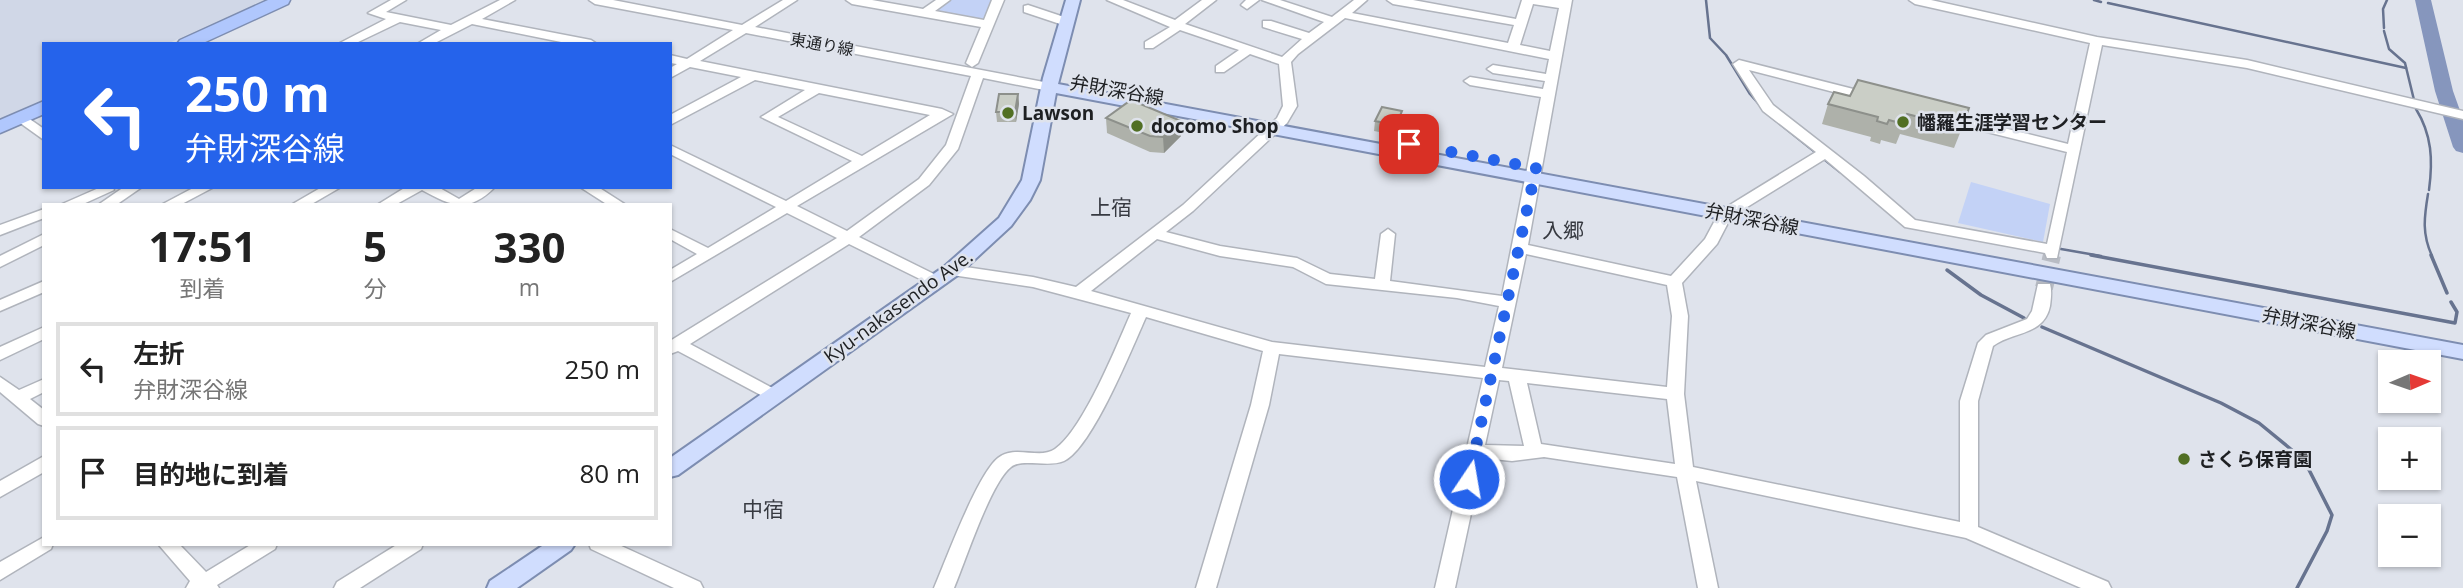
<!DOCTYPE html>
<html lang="ja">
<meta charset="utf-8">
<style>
:root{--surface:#fff;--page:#f6f6f6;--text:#222;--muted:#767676;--line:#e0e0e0}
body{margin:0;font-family:"Open Sans","Noto Sans JP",sans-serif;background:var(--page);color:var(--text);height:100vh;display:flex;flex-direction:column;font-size:26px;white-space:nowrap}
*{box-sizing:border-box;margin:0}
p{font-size:23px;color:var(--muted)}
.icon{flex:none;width:38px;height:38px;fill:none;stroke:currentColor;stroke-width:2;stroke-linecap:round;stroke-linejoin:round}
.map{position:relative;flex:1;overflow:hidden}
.side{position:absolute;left:42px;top:203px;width:630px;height:343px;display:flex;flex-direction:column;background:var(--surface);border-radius:0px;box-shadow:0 2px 5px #0004}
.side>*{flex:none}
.banner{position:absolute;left:42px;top:42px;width:630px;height:147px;border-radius:0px;box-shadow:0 2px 5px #0004;background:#2563eb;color:#fff;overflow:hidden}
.needle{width:46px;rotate:88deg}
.fabs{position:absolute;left:2378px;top:350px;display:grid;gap:14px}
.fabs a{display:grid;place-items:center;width:63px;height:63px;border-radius:0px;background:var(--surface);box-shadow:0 2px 5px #0004;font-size:35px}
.pin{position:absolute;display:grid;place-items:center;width:60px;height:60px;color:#fff;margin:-30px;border-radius:14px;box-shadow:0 4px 10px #0006}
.me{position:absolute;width:77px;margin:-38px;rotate:12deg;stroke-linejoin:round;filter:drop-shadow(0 0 5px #0008)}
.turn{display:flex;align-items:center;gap:24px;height:147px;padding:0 28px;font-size:32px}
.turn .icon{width:91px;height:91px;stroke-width:2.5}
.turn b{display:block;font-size:49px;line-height:60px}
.eta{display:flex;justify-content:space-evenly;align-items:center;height:119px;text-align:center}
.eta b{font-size:42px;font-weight:700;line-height:49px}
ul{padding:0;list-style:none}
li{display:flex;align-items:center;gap:21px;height:94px;margin:0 14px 10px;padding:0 14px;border:4px solid var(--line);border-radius:0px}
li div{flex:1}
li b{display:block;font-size:26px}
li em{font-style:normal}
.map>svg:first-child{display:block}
.built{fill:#d0d7e7}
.green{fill:#c3d2f6}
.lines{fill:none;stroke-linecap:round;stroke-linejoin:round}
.stream-far1{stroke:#67738f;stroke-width:2.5}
.stream{stroke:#67738f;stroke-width:3.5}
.river{fill:#8696bd;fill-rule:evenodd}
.minor-tunnel{stroke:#b8bcc4;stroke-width:18;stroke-dasharray:18 9;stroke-linecap:butt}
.minor-casing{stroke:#b0b4bc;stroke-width:3}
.major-casing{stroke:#7d8db1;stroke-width:4}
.highway-casing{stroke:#7d8db1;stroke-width:3}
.minor{fill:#fff;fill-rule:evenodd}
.major{fill:#d0ddfe;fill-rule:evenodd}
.highway{fill:#b0c7fd;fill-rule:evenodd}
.wall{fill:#aeb1aa}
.shaded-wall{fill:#8d908b}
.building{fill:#cacec6;stroke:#8d908b;stroke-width:2}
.route{stroke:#2563eb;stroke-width:12;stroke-dasharray:0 21.6}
.poi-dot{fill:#516f24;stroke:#dfe3ec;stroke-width:2.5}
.labels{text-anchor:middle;stroke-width:5;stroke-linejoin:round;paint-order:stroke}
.far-street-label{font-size:16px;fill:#1e2023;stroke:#dfe3ec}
.street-label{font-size:19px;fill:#1e2023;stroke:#dfe3ec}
.poi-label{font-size:19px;font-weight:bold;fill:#1e2023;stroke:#dfe3ec;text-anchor:start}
.neighbourhood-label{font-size:21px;fill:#373a41;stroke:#dfe3ec}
</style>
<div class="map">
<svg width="2463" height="588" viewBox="0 0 2463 588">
<rect width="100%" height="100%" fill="#dfe3ec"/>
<!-- built -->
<polygon class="built" points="0,0 264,0 167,44 44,44 44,99 0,119"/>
<!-- green -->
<g class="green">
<polygon points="949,0 995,0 984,21 934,11"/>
<polygon points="1971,182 2050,204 2043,242 1958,223"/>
</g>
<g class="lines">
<!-- stream-far1 -->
<g class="stream-far1">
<polyline points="1706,0 1710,38 1726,55 1750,94 1765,111"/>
<polyline points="2094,0 2101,2"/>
<polyline points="2108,3 2406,68"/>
<polyline points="2384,28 2383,9 2387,0"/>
<polyline points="2384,31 2389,49 2405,63 2414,100"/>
<path d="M2416,109C2432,135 2433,160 2429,190"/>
<polyline points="1770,116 1815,152"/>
<polyline points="1825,160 1840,172"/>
<path d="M2428,194C2424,218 2422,234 2432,256"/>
<polyline points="2061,249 2101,256"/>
</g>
<!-- stream -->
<g class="stream">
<polyline points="2091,255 2455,323 2457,312 2451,302"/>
<polyline points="2431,255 2447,293"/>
<polyline points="1947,270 1981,295 2024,318"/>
<polyline points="2042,327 2221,403 2259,423 2304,460 2332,515 2327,531 2297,588"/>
</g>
<!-- river -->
<polygon class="river" points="2415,0 2431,0 2453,91 2463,119 2463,153 2456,151 2453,147 2435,91"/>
<!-- minor-tunnel -->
<polyline class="minor-tunnel" points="2044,288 2052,255"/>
<!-- minor casing -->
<g class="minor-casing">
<g id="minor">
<polygon points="391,0 406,0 386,12 451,25 500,0 515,0 482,19 591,40 597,44 571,44 472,24 433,44 417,44 441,30 400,22 354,44 338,44 386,19 368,13"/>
<path d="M589,0H613L742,25L783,0H797L755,27L1049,83L1055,87L1049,91L983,78L958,149L929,185L859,237L942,278L944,281L942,284H930L849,244L690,344L780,392L783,396L780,400L774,402L678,351L670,354V341L837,238L787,213L670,282V270L697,254L670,239V229L708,248L776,207L670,154V145L786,201L852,161L761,117L805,90L755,80L670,125V115L741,77L690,67L670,78V68L677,64L670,63V55L687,59L733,30L595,4ZM746,33L971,76L946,145L919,179L847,231L797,206L953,114L942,109L700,61ZM819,93L930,115L862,156L778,117Z"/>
<polygon points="846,0 872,0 923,9 936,0 950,0 935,11 984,20 992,0 1004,0 978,63 972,67 966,63 981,27 852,4"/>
<path d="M1107,0H1123L1175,20L1202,0H1216L1185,24L1282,57L1302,39L1263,27V21H1271L1309,33L1324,22L1262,0H1280L1332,17L1354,0H1367L1352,13L1508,43L1514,25L1393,4L1387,0H1413L1516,19L1522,0H1572L1528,245L1671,276L1705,239L1720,211L1816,152L1763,111L1733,64L1739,60L1877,95L1879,98L1872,102L1749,70L1773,105L1864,176L1915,220L2047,244L2067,152L1939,120L1937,117L1944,113L2068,144L2090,43L1915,4L1909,0H1931L2097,37L2247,60L2463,111V119L2247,68L2102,45L2057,258H2047L2045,253L1905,227L1825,159L1731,217L1717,244L1682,283L1688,316L1684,394L1693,467L1960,522V401L1978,343L1986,335L2027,319L2032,311L2038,284H2050C2052,291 2051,298 2050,306C2044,336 2013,331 1993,346L1978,401V527L2108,582L2111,588H2081L1966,538L1696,481L1718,588H1698L1677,477L1544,457L1512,461L1483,458L1455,588H1435L1483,378L1279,354L1269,405L1216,588H1196L1251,405L1263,351L1146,317C1132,348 1092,448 1064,461C1048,468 1022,458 1011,467C991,482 965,562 954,588H934C946,560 977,475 998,458C1015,444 1039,460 1055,449C1083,430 1117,345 1131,313L1033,287L952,275L947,273L944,270L947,267L952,265L1033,277L1076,287L1183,205L1277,118L1283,106L1279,64L1250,54L1224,72H1216V66L1239,50L1180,30L1153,48H1145V42L1170,27ZM1533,4L1559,8L1550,51L1520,45ZM1345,18L1549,59L1546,74L1493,65L1487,69L1493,73L1545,81L1543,89L1470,77L1464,81L1470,85L1541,97L1502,296L1390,281L1395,234L1388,229L1381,234L1375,279L1330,274L1297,258L1220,246L1166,232L1193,211L1287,123L1297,106L1291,62L1298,54ZM1157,239L1220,256L1293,267L1326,284L1457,298L1499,306L1485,367L1272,342L1091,291ZM1526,254L1667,285L1672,316L1667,387L1502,368ZM1499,380L1509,381L1524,446L1485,445ZM1527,383L1667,399L1675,464L1541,444Z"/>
<polygon points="1246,0 1259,0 1247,9 1241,5"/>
<polygon points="1028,5 1070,19 1072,22 1066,26 1024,12 1024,6"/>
<polygon points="21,113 44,129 44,140 16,120 16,114"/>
<polygon points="101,187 112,187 114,190 81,205 60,205"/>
<polygon points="124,187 142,187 116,205 98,205"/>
<polygon points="195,187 214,187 180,205 161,205"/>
<polygon points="322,187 341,187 310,205 291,205"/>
<path d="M406,187H438L459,199L478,187H495C468,214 451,206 422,190L395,205H377Z"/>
<polygon points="580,187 598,187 626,205 608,205"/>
<polygon points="44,209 44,218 0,235 0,225"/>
<polygon points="44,234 44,245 0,267 0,256"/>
<polygon points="44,281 44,292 0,311 0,300"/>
<polygon points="44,327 44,339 0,360 0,347"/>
<polygon points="0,377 19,390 44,379 44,392 30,399 44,410 44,426 38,424 0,392"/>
<polygon points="44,456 44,472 0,497 0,481"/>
<polygon points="44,537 44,544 53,544 51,549 0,580 0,562"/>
<polygon points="158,544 179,544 206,572 252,544 277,544 275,549 217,585 219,588 186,588 190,581"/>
<polygon points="398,544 423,544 421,549 360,588 334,588 337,582"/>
<polygon points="589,544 617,544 700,582 703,588 674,588 591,549"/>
</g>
</g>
<!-- major casing -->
<g class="major-casing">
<g id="major">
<polygon points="1066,0 1080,0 1058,84 2463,345 2463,359 1056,93 1040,180 1030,200 1011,226 959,274 678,475 670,477 670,458 945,266 999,218 1022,180 1043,78"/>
<polygon points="545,544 575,544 571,550 517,588 487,588 490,581"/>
</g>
</g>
<!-- highway casing -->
<g class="highway-casing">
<g id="highway">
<polygon points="268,0 290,0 288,4 201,44 177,44 180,40"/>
<polygon points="44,101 44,114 0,133 0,120"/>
</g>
</g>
<!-- minor -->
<use href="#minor" class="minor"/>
<!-- major -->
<use href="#major" class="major"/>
<!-- highway -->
<use href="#highway" class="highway"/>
</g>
<!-- wall -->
<g class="wall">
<polygon points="1018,94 1019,104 1016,122 997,122 996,112"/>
<polygon points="1850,96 1962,128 1954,148 1900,134 1896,144 1881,140 1880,144 1870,141 1871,137 1822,124 1828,104"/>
<polygon points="1402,111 1401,121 1395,135 1374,131 1375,121"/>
<polygon points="1106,118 1181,121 1181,136 1164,153 1150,152 1107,133"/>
</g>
<!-- shaded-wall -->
<g class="shaded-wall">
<polygon points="1018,94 1019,104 1016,122 1015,112"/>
<polygon points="1402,111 1401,121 1395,135 1396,125"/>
<polygon points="1181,121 1181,136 1164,153 1163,137"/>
</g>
<!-- building -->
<g class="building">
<polygon points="1858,80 1969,108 1962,128 1907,114 1903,124 1889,120 1887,124 1877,121 1878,117 1828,104 1834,92 1850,96"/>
<polygon points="999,94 1018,94 1015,112 996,112"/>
<polygon points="1131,100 1181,121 1163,137 1150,136 1106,118"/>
<polygon points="1382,107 1402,111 1396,125 1375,121"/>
</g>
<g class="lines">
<!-- route -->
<polyline class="route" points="1409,144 1536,168 1469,479"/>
</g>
<!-- markers -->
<g class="poi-dot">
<circle cx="1008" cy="113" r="7"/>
<circle cx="1903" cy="122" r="7"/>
<circle cx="1137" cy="126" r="7"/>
<circle cx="2184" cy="459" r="7"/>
</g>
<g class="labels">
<!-- far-street labels -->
<g class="far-street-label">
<text transform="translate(822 44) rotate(10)" y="6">東通り線</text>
</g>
<!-- street labels -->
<g class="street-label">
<text transform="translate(1117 90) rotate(10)" y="7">弁財深谷線</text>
<text transform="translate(1752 219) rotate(11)" y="7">弁財深谷線</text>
<text transform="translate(898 306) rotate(-36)" y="7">Kyu-nakasendo Ave.</text>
<text transform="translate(2309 323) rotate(11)" y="7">弁財深谷線</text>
</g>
<!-- poi labels -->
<g class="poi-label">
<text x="1022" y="120">Lawson</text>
<text x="1917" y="129">幡羅生涯学習センター</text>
<text x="1151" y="133">docomo Shop</text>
<text x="2198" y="466">さくら保育園</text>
</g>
<!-- neighbourhood labels -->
<g class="neighbourhood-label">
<text x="1111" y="215">上宿</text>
<text x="1563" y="238">入郷</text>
<text x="763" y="517">中宿</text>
</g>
</g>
</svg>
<div class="fabs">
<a><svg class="needle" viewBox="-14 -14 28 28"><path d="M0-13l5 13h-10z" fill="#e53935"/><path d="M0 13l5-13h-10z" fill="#767676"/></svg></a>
<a>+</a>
<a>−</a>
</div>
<div class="pin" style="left:1409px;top:144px;background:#d93025"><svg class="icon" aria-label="arrive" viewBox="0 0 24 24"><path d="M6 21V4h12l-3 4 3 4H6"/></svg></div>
<svg class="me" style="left:1469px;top:479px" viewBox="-20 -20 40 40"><circle r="17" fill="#2563eb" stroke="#fff" stroke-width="3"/><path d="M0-11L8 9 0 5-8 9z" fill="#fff"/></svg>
<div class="banner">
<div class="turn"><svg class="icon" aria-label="left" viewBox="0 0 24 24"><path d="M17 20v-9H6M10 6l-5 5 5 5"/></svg><div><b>250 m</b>弁財深谷線</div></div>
</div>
<section class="side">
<div class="eta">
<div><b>17:51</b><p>到着</p></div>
<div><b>5</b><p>分</p></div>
<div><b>330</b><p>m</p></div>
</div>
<ul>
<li><svg class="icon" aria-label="left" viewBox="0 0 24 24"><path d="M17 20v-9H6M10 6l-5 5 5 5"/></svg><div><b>左折</b><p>弁財深谷線</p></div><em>250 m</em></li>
<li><svg class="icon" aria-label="arrive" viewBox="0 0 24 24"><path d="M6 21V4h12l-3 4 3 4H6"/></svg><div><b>目的地に到着</b></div><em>80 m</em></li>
</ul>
</section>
</div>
